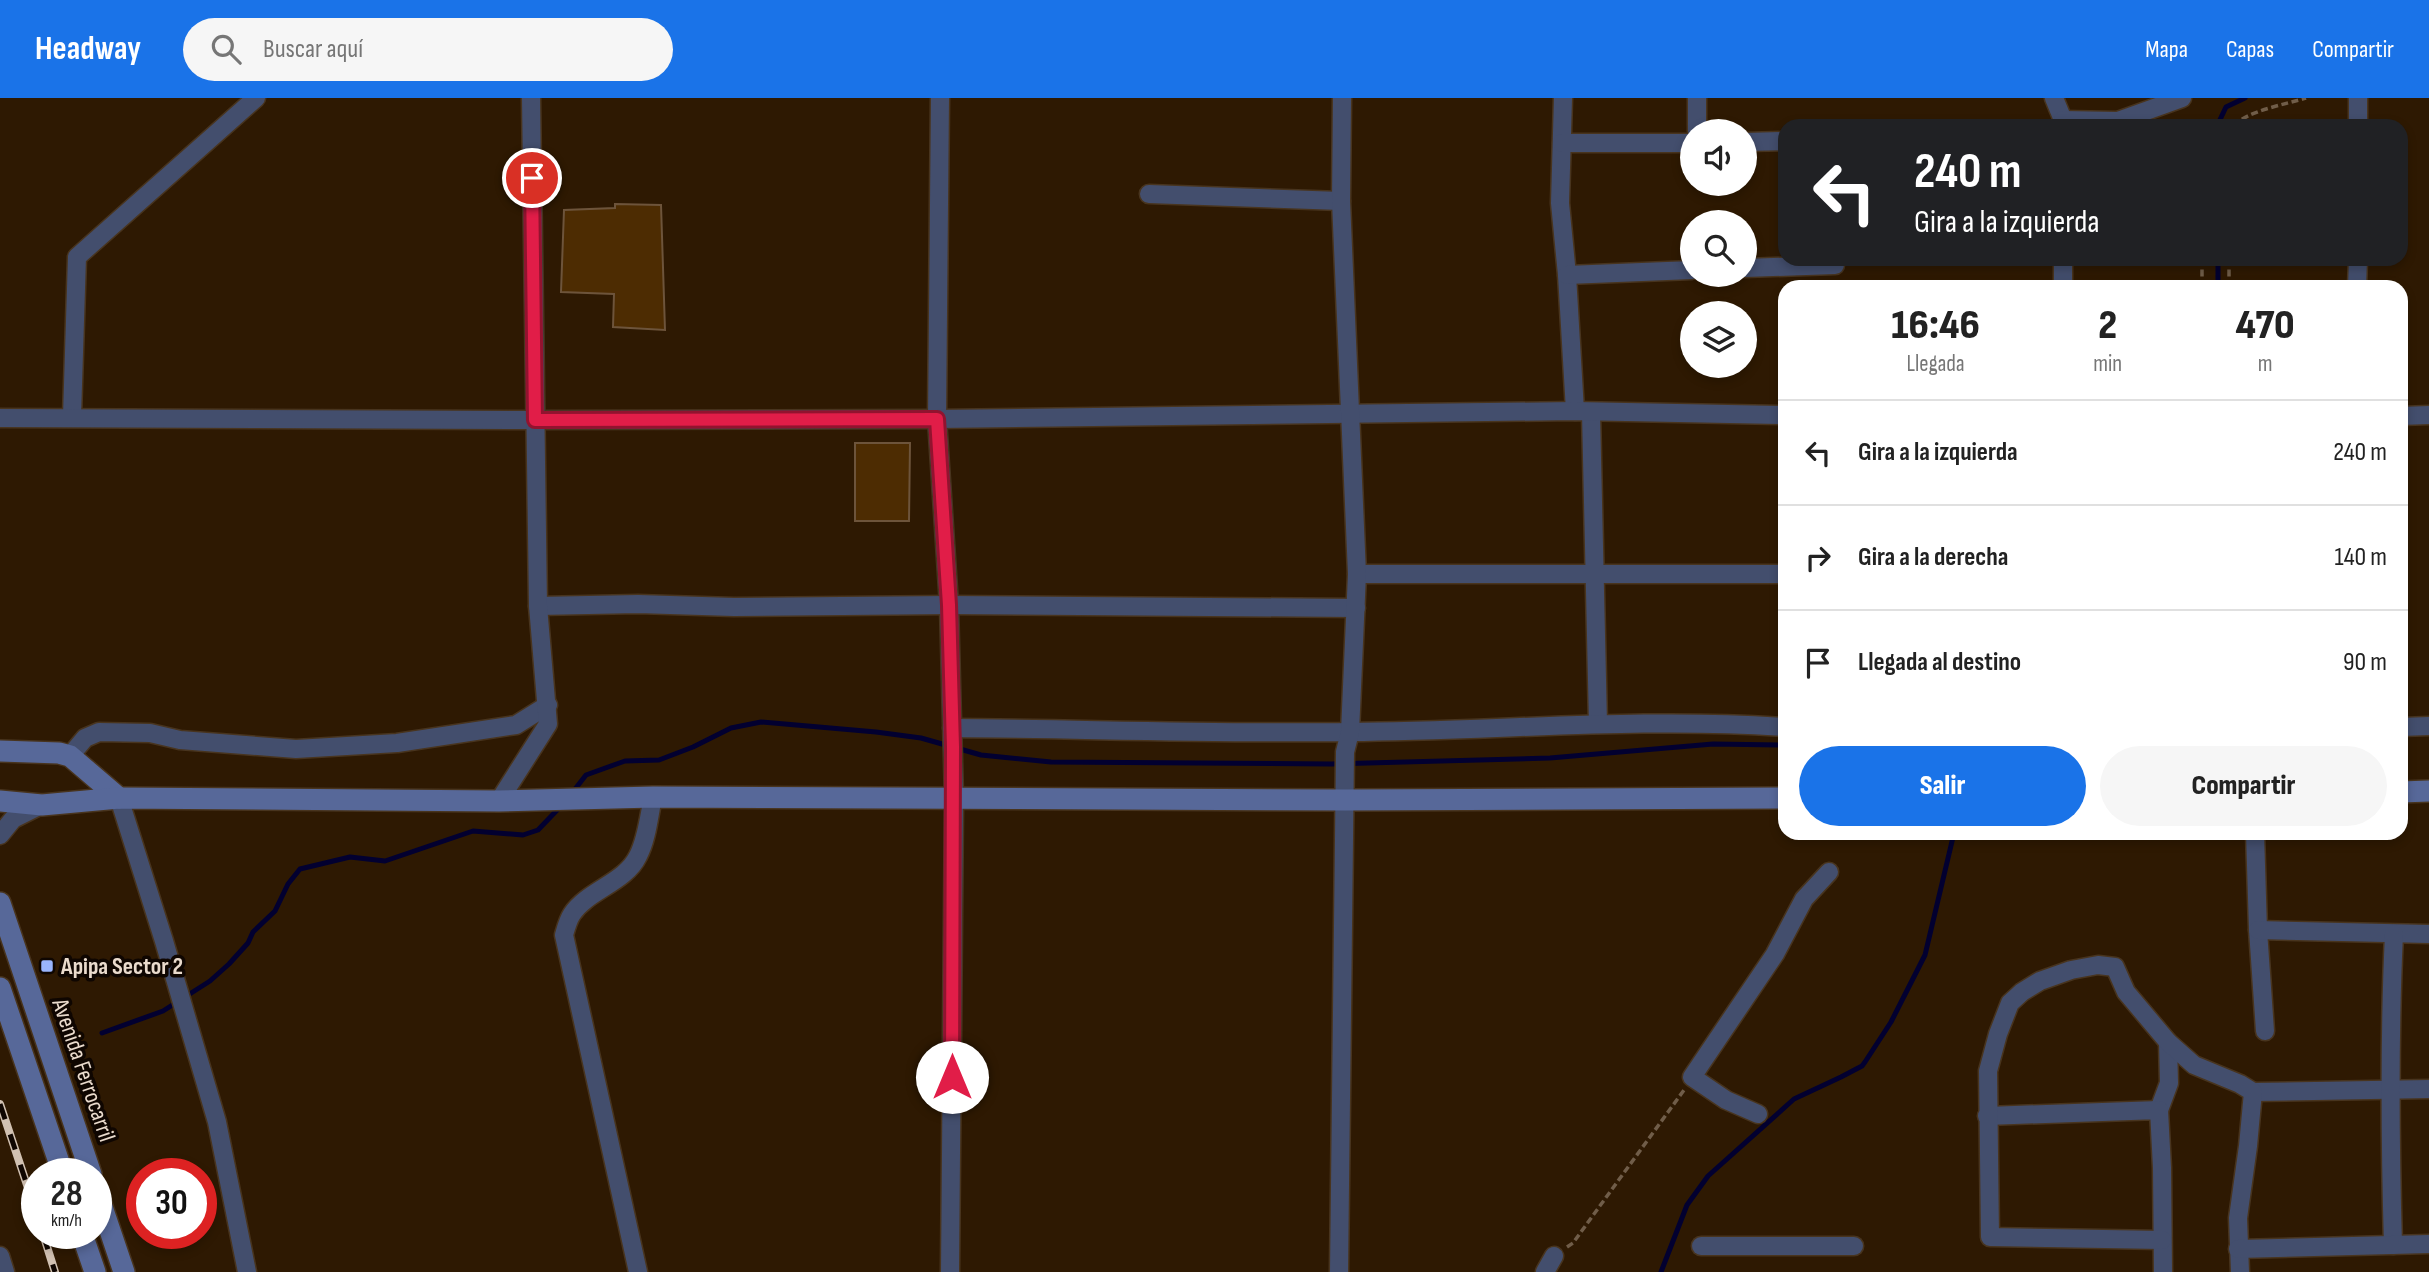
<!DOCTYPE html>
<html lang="es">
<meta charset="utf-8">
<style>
:root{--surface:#fff;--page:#f6f6f6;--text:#222;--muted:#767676;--line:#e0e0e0;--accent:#1a73e8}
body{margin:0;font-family:"Sofia Sans Condensed",sans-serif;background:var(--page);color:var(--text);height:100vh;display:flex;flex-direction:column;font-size:26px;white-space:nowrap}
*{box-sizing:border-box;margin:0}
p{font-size:23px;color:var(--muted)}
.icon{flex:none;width:38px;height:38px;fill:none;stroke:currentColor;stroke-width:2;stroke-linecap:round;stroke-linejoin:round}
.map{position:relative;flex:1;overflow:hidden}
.panel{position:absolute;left:1778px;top:182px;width:630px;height:560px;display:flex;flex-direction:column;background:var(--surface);border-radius:21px;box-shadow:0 4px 10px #0003}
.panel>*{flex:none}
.top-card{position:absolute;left:1778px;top:21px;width:630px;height:147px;border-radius:21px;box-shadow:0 4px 10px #0003;background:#202124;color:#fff;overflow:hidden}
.controls{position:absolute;left:1680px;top:21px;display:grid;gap:14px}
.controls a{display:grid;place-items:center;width:77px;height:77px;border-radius:50%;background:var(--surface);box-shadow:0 4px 10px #0003;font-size:35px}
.speed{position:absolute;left:21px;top:1060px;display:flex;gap:14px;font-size:35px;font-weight:700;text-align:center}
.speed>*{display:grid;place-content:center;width:91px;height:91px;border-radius:50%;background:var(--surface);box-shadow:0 4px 10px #0003;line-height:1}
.speed small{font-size:18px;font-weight:400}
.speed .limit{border:10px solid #d22;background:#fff;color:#111}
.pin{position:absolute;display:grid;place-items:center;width:60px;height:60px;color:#fff;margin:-30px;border:4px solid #fff;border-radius:50%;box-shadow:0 2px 7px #0007}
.me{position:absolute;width:77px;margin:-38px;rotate:0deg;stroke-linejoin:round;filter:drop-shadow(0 0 5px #0008)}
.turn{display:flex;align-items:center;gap:24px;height:147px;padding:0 21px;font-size:32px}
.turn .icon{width:91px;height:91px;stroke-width:2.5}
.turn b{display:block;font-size:49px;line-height:60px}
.eta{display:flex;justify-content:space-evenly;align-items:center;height:119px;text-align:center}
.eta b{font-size:42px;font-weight:800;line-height:49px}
.button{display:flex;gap:14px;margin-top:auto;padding:14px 21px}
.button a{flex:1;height:80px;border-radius:42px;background:var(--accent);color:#fff;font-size:28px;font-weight:800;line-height:80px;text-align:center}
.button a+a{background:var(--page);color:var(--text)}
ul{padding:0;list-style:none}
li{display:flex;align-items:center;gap:21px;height:105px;padding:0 21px;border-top:2px solid var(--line)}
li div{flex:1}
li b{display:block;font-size:26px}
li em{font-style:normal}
header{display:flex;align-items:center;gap:42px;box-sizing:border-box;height:98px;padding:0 35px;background:var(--accent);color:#fff}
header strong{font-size:33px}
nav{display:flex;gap:38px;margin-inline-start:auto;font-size:24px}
.search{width:490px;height:63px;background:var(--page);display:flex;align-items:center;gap:18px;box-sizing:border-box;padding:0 24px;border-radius:38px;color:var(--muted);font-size:26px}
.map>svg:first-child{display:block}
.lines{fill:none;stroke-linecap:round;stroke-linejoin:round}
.stream{stroke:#020030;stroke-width:5}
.building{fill:#4d2c02;stroke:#6d543b;stroke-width:2}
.street-casing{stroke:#48341e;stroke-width:21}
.secondary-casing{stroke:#48341e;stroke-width:24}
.path{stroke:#705d49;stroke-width:3.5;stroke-dasharray:7 3.5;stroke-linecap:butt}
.street{stroke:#434e6d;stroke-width:18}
.secondary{stroke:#576899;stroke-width:21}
.rail-casing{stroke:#d1c1b2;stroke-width:8}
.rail{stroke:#0f0601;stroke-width:5;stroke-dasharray:16;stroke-linecap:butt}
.route-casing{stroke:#92132f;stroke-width:18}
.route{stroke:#e11d48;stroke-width:12}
.poi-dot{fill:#9ab5fd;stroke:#0f0601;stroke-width:2.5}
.labels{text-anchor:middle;stroke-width:7;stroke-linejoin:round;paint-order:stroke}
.poi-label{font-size:24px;font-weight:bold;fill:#eadbcd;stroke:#0f0601;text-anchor:start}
.street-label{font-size:24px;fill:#eadbcd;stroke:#0f0601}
</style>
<header>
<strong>Headway</strong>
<div class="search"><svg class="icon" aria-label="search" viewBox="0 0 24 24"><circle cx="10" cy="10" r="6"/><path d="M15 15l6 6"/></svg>Buscar aquí</div>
<nav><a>Mapa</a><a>Capas</a><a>Compartir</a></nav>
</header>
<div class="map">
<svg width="2429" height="1174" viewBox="0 0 2429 1174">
<rect width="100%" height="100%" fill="#2e1902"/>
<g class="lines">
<!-- stream -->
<g class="stream">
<polyline points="2217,28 2226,9 2245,0"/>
<polyline points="2218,161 2218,189"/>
<polyline points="572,695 586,677 625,663 659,662 693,649 731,630 761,624 876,634 921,640 981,657 1051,664 1331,666 1550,660 1713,646 1785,647"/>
<polyline points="102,935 163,913 210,883 229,866 248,845 253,834 275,813 288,786 300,771 350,759 385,763 473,733 523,737 538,732 561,708"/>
<polyline points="1661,1174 1687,1107 1708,1078 1794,1001 1841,979 1862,968 1865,964 1891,924 1925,857 1954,735"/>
</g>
</g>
<!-- building -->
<g class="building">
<polygon points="615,106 661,107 665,232 613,229 614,196 561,194 564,112 615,110"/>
<polygon points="855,345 910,345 909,423 855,423"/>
</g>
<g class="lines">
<!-- street casing -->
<g class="street-casing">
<g id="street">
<polyline points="940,0 937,321 949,507 954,701 950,1174"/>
<polyline points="1563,0 1560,105 1567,177 1575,313"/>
<polyline points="1697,0 1697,33"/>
<polyline points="2054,0 2063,22 2063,28"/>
<polyline points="2063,22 2118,23 2182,0"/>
<polyline points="2358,28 2358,0"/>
<polyline points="1745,44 1785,43"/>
<polyline points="1562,45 1692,45"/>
<polyline points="1149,96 1341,103"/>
<polyline points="1745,170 1835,167"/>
<polyline points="1567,177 1692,172"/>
<polyline points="2063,189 2063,161"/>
<polyline points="2357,189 2358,161"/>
<polyline points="1591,315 1598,626"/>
<polyline points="72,318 77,159 256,0"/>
<polyline points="2401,318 2429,317"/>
<polyline points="0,320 535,322 937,321 1575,313 1785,317"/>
<polyline points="1357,476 1785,476"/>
<polyline points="538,508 638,506 734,509 949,507 1356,510"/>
<polyline points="2401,629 2429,628"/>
<path d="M952,630C1085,631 1218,636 1350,634C1495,633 1640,619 1785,629"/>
<polyline points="70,658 85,640 99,634 150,635 180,642 296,651 397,645 516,627 548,607"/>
<polyline points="119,700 164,843 217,1024 247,1174"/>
<polyline points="499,703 548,626 538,508 531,0"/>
<polyline points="2255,735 2258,832 2265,933"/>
<polyline points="0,737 13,721 41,707"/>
<polyline points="2258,832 2429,836"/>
<polyline points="2253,994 2429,991"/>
<polyline points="2159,1012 2169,985 2168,944"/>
<polyline points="1758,1016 1726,1002 1692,979 1775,856 1804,801 1829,774"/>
<polyline points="1987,1018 2159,1012 2162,1070 2163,1174"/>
<polyline points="2162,1142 1990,1139 1988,973 1998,936 2010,905 2022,894 2040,883 2071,872 2098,867 2115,869 2126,894 2168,944 2194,967 2240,986 2253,994 2248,1048 2238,1120 2240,1174"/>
<path d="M2393,1147C2390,1044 2389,940 2394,836"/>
<polyline points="1701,1148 1854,1148"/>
<polyline points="2238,1151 2429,1146"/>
<polyline points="0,1158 5,1174"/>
<path d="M638,1174L564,837C566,830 568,822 572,816C588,792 625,785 638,758C647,741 649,718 653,699"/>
<polyline points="1339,1174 1345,654 1350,634 1357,476 1341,103 1342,0"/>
<polyline points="1545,1174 1554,1158"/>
</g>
</g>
<!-- secondary casing -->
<g class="secondary-casing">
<g id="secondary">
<polyline points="0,653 59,655 70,658 119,700"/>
<polyline points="2401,694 2429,693"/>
<polyline points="0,703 42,707 119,700 499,703 653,699 1345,702 1785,700"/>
<polyline points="0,805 91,1076"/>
<polyline points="0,890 63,1076"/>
<polyline points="96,1091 124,1174"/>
<polyline points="82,1136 95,1174"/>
</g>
</g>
<!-- path -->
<g class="path">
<path d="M2234,28C2246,13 2287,6 2306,0"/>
<polyline points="2202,161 2202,189"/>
<polyline points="2229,189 2229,161"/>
<polyline points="1567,1149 1573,1145 1684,992"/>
</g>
<!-- street -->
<use href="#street" class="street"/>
<!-- secondary -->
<use href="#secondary" class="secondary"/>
<!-- rail casing -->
<g class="rail-casing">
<g id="rail">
<polyline points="0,1006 37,1117"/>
<polyline points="43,1136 55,1174"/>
</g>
</g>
<!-- rail -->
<use href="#rail" class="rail"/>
</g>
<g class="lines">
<!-- route casing -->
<g class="route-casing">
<polyline id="route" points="532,80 535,322 937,321 949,507 953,649 952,979"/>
</g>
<!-- route -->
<use href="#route" class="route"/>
</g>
<!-- markers -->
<rect class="poi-dot" x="40" y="861" width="14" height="14" rx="3.5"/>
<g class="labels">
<!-- poi labels -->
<g class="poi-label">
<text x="61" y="876">Apipa Sector 2</text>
</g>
<!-- street labels -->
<g class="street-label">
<text transform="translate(84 972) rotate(71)" y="8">Avenida Ferrocarril</text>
</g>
</g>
</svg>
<div class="controls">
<a><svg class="icon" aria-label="sound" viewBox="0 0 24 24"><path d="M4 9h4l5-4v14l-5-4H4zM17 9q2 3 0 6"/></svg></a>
<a><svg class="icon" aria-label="search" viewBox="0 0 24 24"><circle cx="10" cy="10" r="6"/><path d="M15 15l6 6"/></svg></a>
<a><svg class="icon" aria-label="layers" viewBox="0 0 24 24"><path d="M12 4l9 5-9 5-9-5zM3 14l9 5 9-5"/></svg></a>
</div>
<div class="speed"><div>28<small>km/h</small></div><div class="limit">30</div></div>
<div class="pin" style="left:532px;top:80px;background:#d93025"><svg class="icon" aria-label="arrive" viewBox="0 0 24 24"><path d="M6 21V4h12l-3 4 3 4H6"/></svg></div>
<svg class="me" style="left:952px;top:979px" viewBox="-20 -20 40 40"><circle r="19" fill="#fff"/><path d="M0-13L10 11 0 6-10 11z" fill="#e11d48"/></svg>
<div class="top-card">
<div class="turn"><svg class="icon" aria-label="left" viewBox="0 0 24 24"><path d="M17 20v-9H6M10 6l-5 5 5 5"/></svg><div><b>240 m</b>Gira a la izquierda</div></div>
</div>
<section class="panel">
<div class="eta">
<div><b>16:46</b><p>Llegada</p></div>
<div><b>2</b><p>min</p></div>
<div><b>470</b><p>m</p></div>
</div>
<ul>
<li><svg class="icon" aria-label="left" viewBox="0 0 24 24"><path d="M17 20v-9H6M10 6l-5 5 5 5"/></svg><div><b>Gira a la izquierda</b></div><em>240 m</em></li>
<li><svg class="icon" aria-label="right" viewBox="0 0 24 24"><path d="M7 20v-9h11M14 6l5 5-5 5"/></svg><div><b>Gira a la derecha</b></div><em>140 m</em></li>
<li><svg class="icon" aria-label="arrive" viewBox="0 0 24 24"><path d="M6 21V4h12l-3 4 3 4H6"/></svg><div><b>Llegada al destino</b></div><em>90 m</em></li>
</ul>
<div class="button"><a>Salir</a><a>Compartir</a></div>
</section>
</div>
